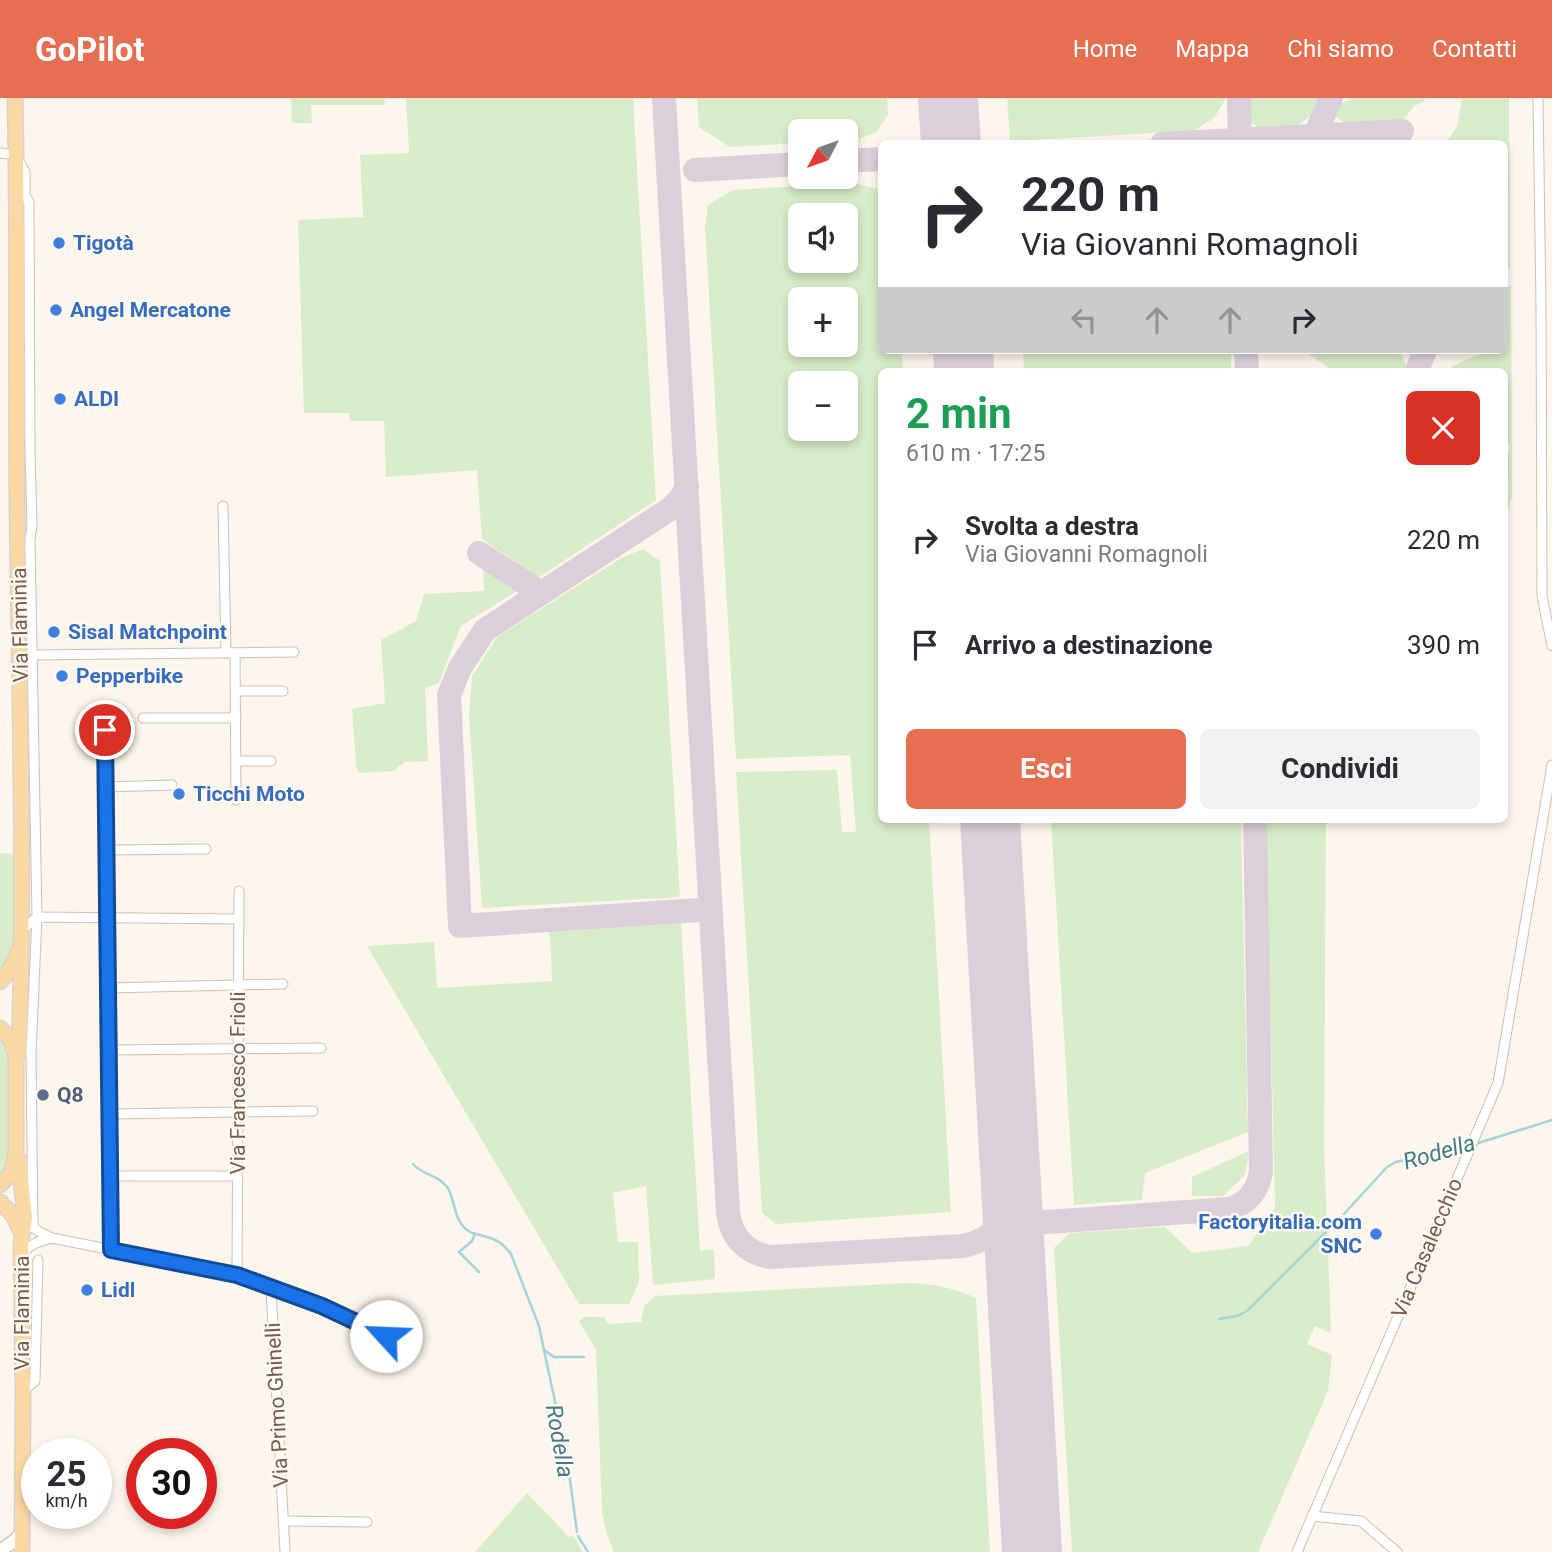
<!DOCTYPE html>
<html lang="it">
<meta charset="utf-8">
<style>
:root{--surface:#fff;--page:#f2f2f3;--text:#2b2b33;--muted:#7c7c81;--accent:#e76f51}
body{margin:0;font-family:Roboto,sans-serif;background:var(--page);color:var(--text);height:100vh;display:flex;flex-direction:column;font-size:26px;white-space:nowrap}
*{box-sizing:border-box;margin:0}
p{font-size:23px;color:var(--muted)}
.icon{flex:none;width:38px;height:38px;fill:none;stroke:currentColor;stroke-width:2;stroke-linecap:round;stroke-linejoin:round}
.map{position:relative;flex:1;overflow:hidden}
.details{position:absolute;left:878px;top:270px;width:630px;height:455px;display:flex;flex-direction:column;background:var(--surface);border-radius:10px;box-shadow:0 4px 10px #0003}
.details>*{flex:none}
.guide{position:absolute;left:878px;top:42px;width:630px;height:214px;border-radius:10px;box-shadow:0 4px 10px #0003;background:#fff;color:var(--text);overflow:hidden}
.needle{width:46px;rotate:229deg}
.controls{position:absolute;left:788px;top:21px;display:grid;gap:14px}
.controls a{display:grid;place-items:center;width:70px;height:70px;border-radius:10px;background:var(--surface);box-shadow:0 4px 10px #0003;font-size:35px}
.speed{position:absolute;left:21px;top:1340px;display:flex;gap:14px;font-size:35px;font-weight:700;text-align:center}
.speed>*{display:grid;place-content:center;width:91px;height:91px;border-radius:50%;background:var(--surface);box-shadow:0 4px 10px #0003;line-height:1}
.speed small{font-size:18px;font-weight:400}
.speed .limit{border:10px solid #d22;background:#fff;color:#111}
.pin{position:absolute;display:grid;place-items:center;width:60px;height:60px;color:#fff;margin:-30px;border:4px solid #fff;border-radius:50%;box-shadow:0 2px 7px #0007}
.me{position:absolute;width:77px;margin:-38px;rotate:295deg;stroke-linejoin:round;filter:drop-shadow(0 0 5px #0008)}
.turn{display:flex;align-items:center;gap:24px;height:147px;padding:0 28px;font-size:32px}
.turn .icon{width:91px;height:91px;stroke-width:2.5}
.turn b{display:block;font-size:49px;line-height:60px}
.lanes{display:flex;align-items:center;height:66px;padding:0 28px;background:#0003;justify-content:center;gap:35px;direction:ltr}
.lanes .off{opacity:.35}
.round{display:grid;place-items:center;flex:none;width:74px;height:74px;border-radius:10px;background:var(--page)}
.overview{display:flex;align-items:center;justify-content:space-between;height:119px;padding:0 28px}
h1{font-size:42px;font-weight:700;line-height:52px;color:#1e9e55}
.primary-button{display:flex;gap:14px;margin-top:auto;padding:14px 28px}
.primary-button a{flex:1;height:80px;border-radius:10px;background:var(--accent);color:#fff;font-size:28px;font-weight:700;line-height:80px;text-align:center}
.primary-button a+a{background:var(--page);color:var(--text)}
ul{padding:0;list-style:none}
li{display:flex;align-items:center;gap:21px;height:105px;padding:0 28px}
li div{flex:1}
li b{display:block;font-size:26px}
li em{font-style:normal}
header{display:flex;align-items:center;gap:42px;box-sizing:border-box;height:98px;padding:0 35px;background:var(--accent);color:#fff}
header strong{font-size:33px}
nav{display:flex;gap:38px;margin-inline-start:auto;font-size:24px}
.map>svg:first-child{display:block}
.green{fill:#d8ecc9;fill-rule:evenodd}
.lines{fill:none;stroke-linecap:round;stroke-linejoin:round}
.stream{stroke:#a5d3da;stroke-width:2.5}
.taxiway{stroke:#dbcfda;stroke-width:24}
.runway{stroke:#dbcfda;stroke-width:60}
.street-casing{stroke:#d1beb0;stroke-width:11}
.secondary-casing{stroke:#d6c0b0;stroke-width:15}
.primary-casing{stroke:#dad1cd;stroke-width:17}
.street{stroke:#fff;stroke-width:9}
.secondary{stroke:#fff;stroke-width:12}
.primary{stroke:#fbd9a5;stroke-width:14}
.route-casing{stroke:#114b97;stroke-width:18}
.route{stroke:#1a73e8;stroke-width:12}
.shop-dot{fill:#3f7fe0;stroke:#fffaf3;stroke-width:2.5}
.service-dot{fill:#5c6f8a;stroke:#fffaf3;stroke-width:2.5}
.labels{text-anchor:middle;stroke-width:5;stroke-linejoin:round;paint-order:stroke}
.shop-label{font-size:21px;font-weight:bold;fill:#366cbe;stroke:#fffaf3;text-anchor:start}
.street-label{font-size:21px;fill:#7a5c4d;stroke:#fffaf3}
.service-label{font-size:21px;font-weight:bold;fill:#4e5e75;stroke:#fffaf3;text-anchor:start}
.water-label{font-size:23px;font-style:italic;fill:#437c86;stroke:#fffaf3}
</style>
<header>
<strong>GoPilot</strong>
<nav><a>Home</a><a>Mappa</a><a>Chi siamo</a><a>Contatti</a></nav>
</header>
<div class="map">
<svg width="1552" height="1454" viewBox="0 0 1552 1454">
<rect width="100%" height="100%" fill="#fdf6ec"/>
<!-- green -->
<g class="green">
<polygon points="291,0 384,0 385,7 311,7 312,25 292,25"/>
<polygon points="406,0 633,0 656,402 538,480 482,441 477,372 386,379 384,323 350,323 349,315 304,315 298,122 363,119 360,57 409,55"/>
<polygon points="697,0 887,0 888,16 877,34 855,42 845,43 845,33 800,33 800,45 730,49 699,29"/>
<polygon points="1007,0 1225,0 1225,2 1214,20 1193,33 1010,43"/>
<polygon points="1250,0 1319,0 1310,18 1295,29 1262,32 1250,24"/>
<polygon points="1353,0 1425,0 1424,3 1413,9 1402,24 1345,25 1336,19 1339,7"/>
<polygon points="1462,0 1509,0 1510,171 1505,171 1505,46 1446,45 1457,29"/>
<polygon points="1408,41 1411,45 1347,45 1350,43"/>
<path d="M853,85L882,92V252H902L903,273H882V721H929L951,1114L776,1126L762,1115L736,674L837,672L842,734H856L850,657L736,661L705,130L708,107L733,92ZM800,117H845V163H800ZM800,201H845V247H800ZM800,285H845V331H800Z"/>
<path d="M1505,188H1511L1512,400L1505,419V368L1510,348L1505,339V273H1445C1463,262 1484,252 1505,252V246L1508,244L1505,238Z"/>
<polygon points="1023,252 1231,252 1231,273 1024,273"/>
<polygon points="1303,252 1399,252 1408,272 1333,273"/>
<polygon points="643,451 660,463 680,799 482,810 469,617 472,578 497,539 623,459"/>
<polygon points="483,469 517,493 461,528 439,585 425,590 428,663 405,664 393,673 359,675 356,668 352,611 385,605 381,542 416,523 424,496 484,493"/>
<polygon points="1051,721 1241,721 1248,1034 1145,1075 1142,1102 1074,1107"/>
<polygon points="1266,721 1326,721 1324,1047 1331,1235 1315,1228 1307,1246 1332,1257 1328,1293 1258,1454 1072,1454 1054,1150 1070,1135 1165,1129 1192,1155 1248,1148 1275,1110"/>
<polygon points="0,755 13,756 13,845 11,856 0,877"/>
<polygon points="681,825 700,1153 714,1151 715,1181 653,1187 646,1088 613,1095 618,1144 638,1144 639,1184 629,1206 579,1206 367,848 434,844 437,890 552,883 550,834"/>
<polygon points="0,936 10,954 9,1067 0,1082"/>
<polygon points="1249,1053 1245,1077 1223,1098 1192,1098 1192,1079"/>
<path d="M908,1185C933,1186 952,1189 976,1200L990,1454H614L607,1437L602,1414L596,1252L579,1223L584,1219H604L608,1226L641,1224L644,1208L655,1198Z"/>
<polygon points="527,1395 569,1439 573,1438 583,1454 475,1454"/>
</g>
<g class="lines">
<!-- stream -->
<g class="stream">
<polyline points="1475,1046 1552,1022"/>
<path d="M413,1066C423,1078 441,1077 449,1092C456,1107 454,1126 472,1135"/>
<polyline points="1344,1116 1387,1069 1396,1064 1469,1048"/>
<path d="M473,1135C491,1140 500,1141 511,1156L539,1228L544,1252L554,1259H584"/>
<polyline points="475,1136 472,1143 459,1154 479,1174"/>
<polyline points="1219,1221 1237,1218 1247,1213 1326,1134"/>
<polyline points="544,1252 567,1360 577,1434"/>
<polyline points="578,1438 588,1454"/>
</g>
<!-- taxiway -->
<g class="taxiway">
<path d="M664,0L728,1113C730,1138 746,1155 770,1159L963,1148C998,1141 1006,1121 1011,1089"/>
<polyline points="1239,0 1240,46"/>
<polyline points="1162,46 1402,33"/>
<polyline points="1320,46 1315,37 1331,0"/>
<polyline points="845,63 882,61"/>
<polyline points="695,72 800,66"/>
<polyline points="1246,252 1247,273"/>
<polyline points="1417,273 1425,252"/>
<polyline points="687,388 681,400 670,411 485,532 460,570 449,597 460,828 699,812"/>
<polyline points="479,455 541,495"/>
<path d="M1011,1097C1015,1111 1018,1122 1034,1125L1229,1111C1247,1106 1258,1093 1261,1074L1255,721"/>
</g>
<!-- runway -->
<g class="runway">
<polyline points="948,0 951,46"/>
<polyline points="963,252 964,273"/>
<polyline points="990,721 1032,1454"/>
</g>
<!-- street casing -->
<g class="street-casing">
<g id="street">
<polyline points="1538,0 1541,208 1542,498 1552,548"/>
<polyline points="0,55 16,57 25,74 25,97 29,104 29,110 30,353 32,427 30,442 37,819 31,957 33,1130"/>
<polyline points="223,408 226,555"/>
<polyline points="235,555 236,702"/>
<polyline points="33,557 294,554"/>
<polyline points="236,593 283,593"/>
<polyline points="143,620 236,620"/>
<polyline points="105,632 111,1152"/>
<polyline points="236,663 271,663"/>
<polyline points="106,689 172,687"/>
<polyline points="107,752 206,751"/>
<polyline points="22,832 37,819 239,821"/>
<polyline points="108,890 283,886"/>
<polyline points="109,952 321,950"/>
<polyline points="110,1016 313,1013"/>
<polyline points="110,1078 238,1078"/>
<polyline points="30,1126 38,1133 52,1140 237,1177 322,1208 385,1238"/>
<path d="M22,1157C30,1146 38,1143 52,1140"/>
<polyline points="237,1177 239,793"/>
<polyline points="271,1190 285,1454"/>
<polyline points="23,1293 35,1283 38,1162"/>
<polyline points="1312,1418 1361,1423 1397,1454"/>
<polyline points="284,1423 367,1424"/>
<polyline points="1297,1454 1498,985 1552,667"/>
</g>
</g>
<!-- secondary casing -->
<g class="secondary-casing">
<polyline id="secondary" points="0,1453 14,1443 22,1435"/>
</g>
<!-- primary casing -->
<g class="primary-casing">
<g id="primary">
<path d="M0,884C9,875 14,864 19,852"/>
<polyline points="0,930 11,942 15,957"/>
<polyline points="19,1062 25,1121 22,1136 21,1148 23,1293 22,1454"/>
<path d="M0,1087L11,1076L16,1054V962L19,955C25,769 19,584 17,398C16,265 18,133 15,0"/>
<polyline points="0,1104 13,1117 22,1136"/>
</g>
</g>
<!-- street -->
<use href="#street" class="street"/>
<!-- secondary -->
<use href="#secondary" class="secondary"/>
<!-- primary -->
<use href="#primary" class="primary"/>
</g>
<g class="lines">
<!-- route casing -->
<g class="route-casing">
<polyline id="route" points="105,632 111,1152 237,1177 322,1208 386,1238"/>
</g>
<!-- route -->
<use href="#route" class="route"/>
</g>
<!-- markers -->
<g class="shop-dot">
<circle cx="59" cy="145" r="7"/>
<circle cx="56" cy="212" r="7"/>
<circle cx="60" cy="301" r="7"/>
<circle cx="54" cy="534" r="7"/>
<circle cx="62" cy="578" r="7"/>
<circle cx="179" cy="696" r="7"/>
<circle cx="1376" cy="1136" r="7"/>
<circle cx="87" cy="1192" r="7"/>
</g>
<circle class="service-dot" cx="43" cy="997" r="7"/>
<g class="labels">
<!-- shop labels -->
<g class="shop-label">
<text x="73" y="152">Tigotà</text>
<text x="70" y="219">Angel Mercatone</text>
<text x="74" y="308">ALDI</text>
<text x="68" y="541">Sisal Matchpoint</text>
<text x="76" y="585">Pepperbike</text>
<text x="193" y="703">Ticchi Moto</text>
<text x="1362" y="1131" text-anchor="end">Factoryitalia.com<tspan x="1362" dy="24">SNC</tspan></text>
<text x="101" y="1199">Lidl</text>
</g>
<!-- street labels -->
<g class="street-label">
<text transform="translate(20 527) rotate(-91)" y="7">Via Flaminia</text>
<text transform="translate(238 985) rotate(-90)" y="7">Via Francesco Frioli</text>
<text transform="translate(1427 1150) rotate(-67)" y="7">Via Casalecchio</text>
<text transform="translate(22 1215) rotate(-90)" y="7">Via Flaminia</text>
<text transform="translate(277 1307) rotate(-93)" y="7">Via Primo Ghinelli</text>
</g>
<!-- service labels -->
<g class="service-label">
<text x="57" y="1004">Q8</text>
</g>
<!-- water labels -->
<g class="water-label">
<text transform="translate(1439 1054) rotate(-16)" y="8">Rodella</text>
<text transform="translate(560 1343) rotate(80)" y="8">Rodella</text>
</g>
</g>
</svg>
<div class="controls">
<a><svg class="needle" viewBox="-14 -14 28 28"><path d="M0-13l5 13h-10z" fill="#e53935"/><path d="M0 13l5-13h-10z" fill="#7c7c81"/></svg></a>
<a><svg class="icon" aria-label="sound" viewBox="0 0 24 24"><path d="M4 9h4l5-4v14l-5-4H4zM17 9q2 3 0 6"/></svg></a>
<a>+</a>
<a>−</a>
</div>
<div class="speed"><div>25<small>km/h</small></div><div class="limit">30</div></div>
<div class="pin" style="left:105px;top:632px;background:#d93025"><svg class="icon" aria-label="arrive" viewBox="0 0 24 24"><path d="M6 21V4h12l-3 4 3 4H6"/></svg></div>
<svg class="me" style="left:386px;top:1238px" viewBox="-20 -20 40 40"><circle r="19" fill="#fff"/><path d="M0-13L10 11 0 6-10 11z" fill="#1a73e8"/></svg>
<div class="guide">
<div class="turn"><svg class="icon" aria-label="right" viewBox="0 0 24 24"><path d="M7 20v-9h11M14 6l5 5-5 5"/></svg><div><b>220 m</b>Via Giovanni Romagnoli</div></div>
<div class="lanes"><svg class="icon off" aria-label="left" viewBox="0 0 24 24"><path d="M17 20v-9H6M10 6l-5 5 5 5"/></svg><svg class="icon off" aria-label="ahead" viewBox="0 0 24 24"><path d="M12 20V5M6 11l6-6 6 6"/></svg><svg class="icon off" aria-label="ahead" viewBox="0 0 24 24"><path d="M12 20V5M6 11l6-6 6 6"/></svg><svg class="icon" aria-label="right" viewBox="0 0 24 24"><path d="M7 20v-9h11M14 6l5 5-5 5"/></svg></div>
</div>
<section class="details">
<div class="overview"><div><h1>2 min</h1><p>610 m · 17:25</p></div><a class="round" style="background:#d93025;color:#fff"><svg class="icon" aria-label="close" viewBox="0 0 24 24"><path d="M6 6l12 12M18 6L6 18"/></svg></a></div>
<ul>
<li><svg class="icon" aria-label="right" viewBox="0 0 24 24"><path d="M7 20v-9h11M14 6l5 5-5 5"/></svg><div><b>Svolta a destra</b><p>Via Giovanni Romagnoli</p></div><em>220 m</em></li>
<li><svg class="icon" aria-label="arrive" viewBox="0 0 24 24"><path d="M6 21V4h12l-3 4 3 4H6"/></svg><div><b>Arrivo a destinazione</b></div><em>390 m</em></li>
</ul>
<div class="primary-button"><a>Esci</a><a>Condividi</a></div>
</section>
</div>
